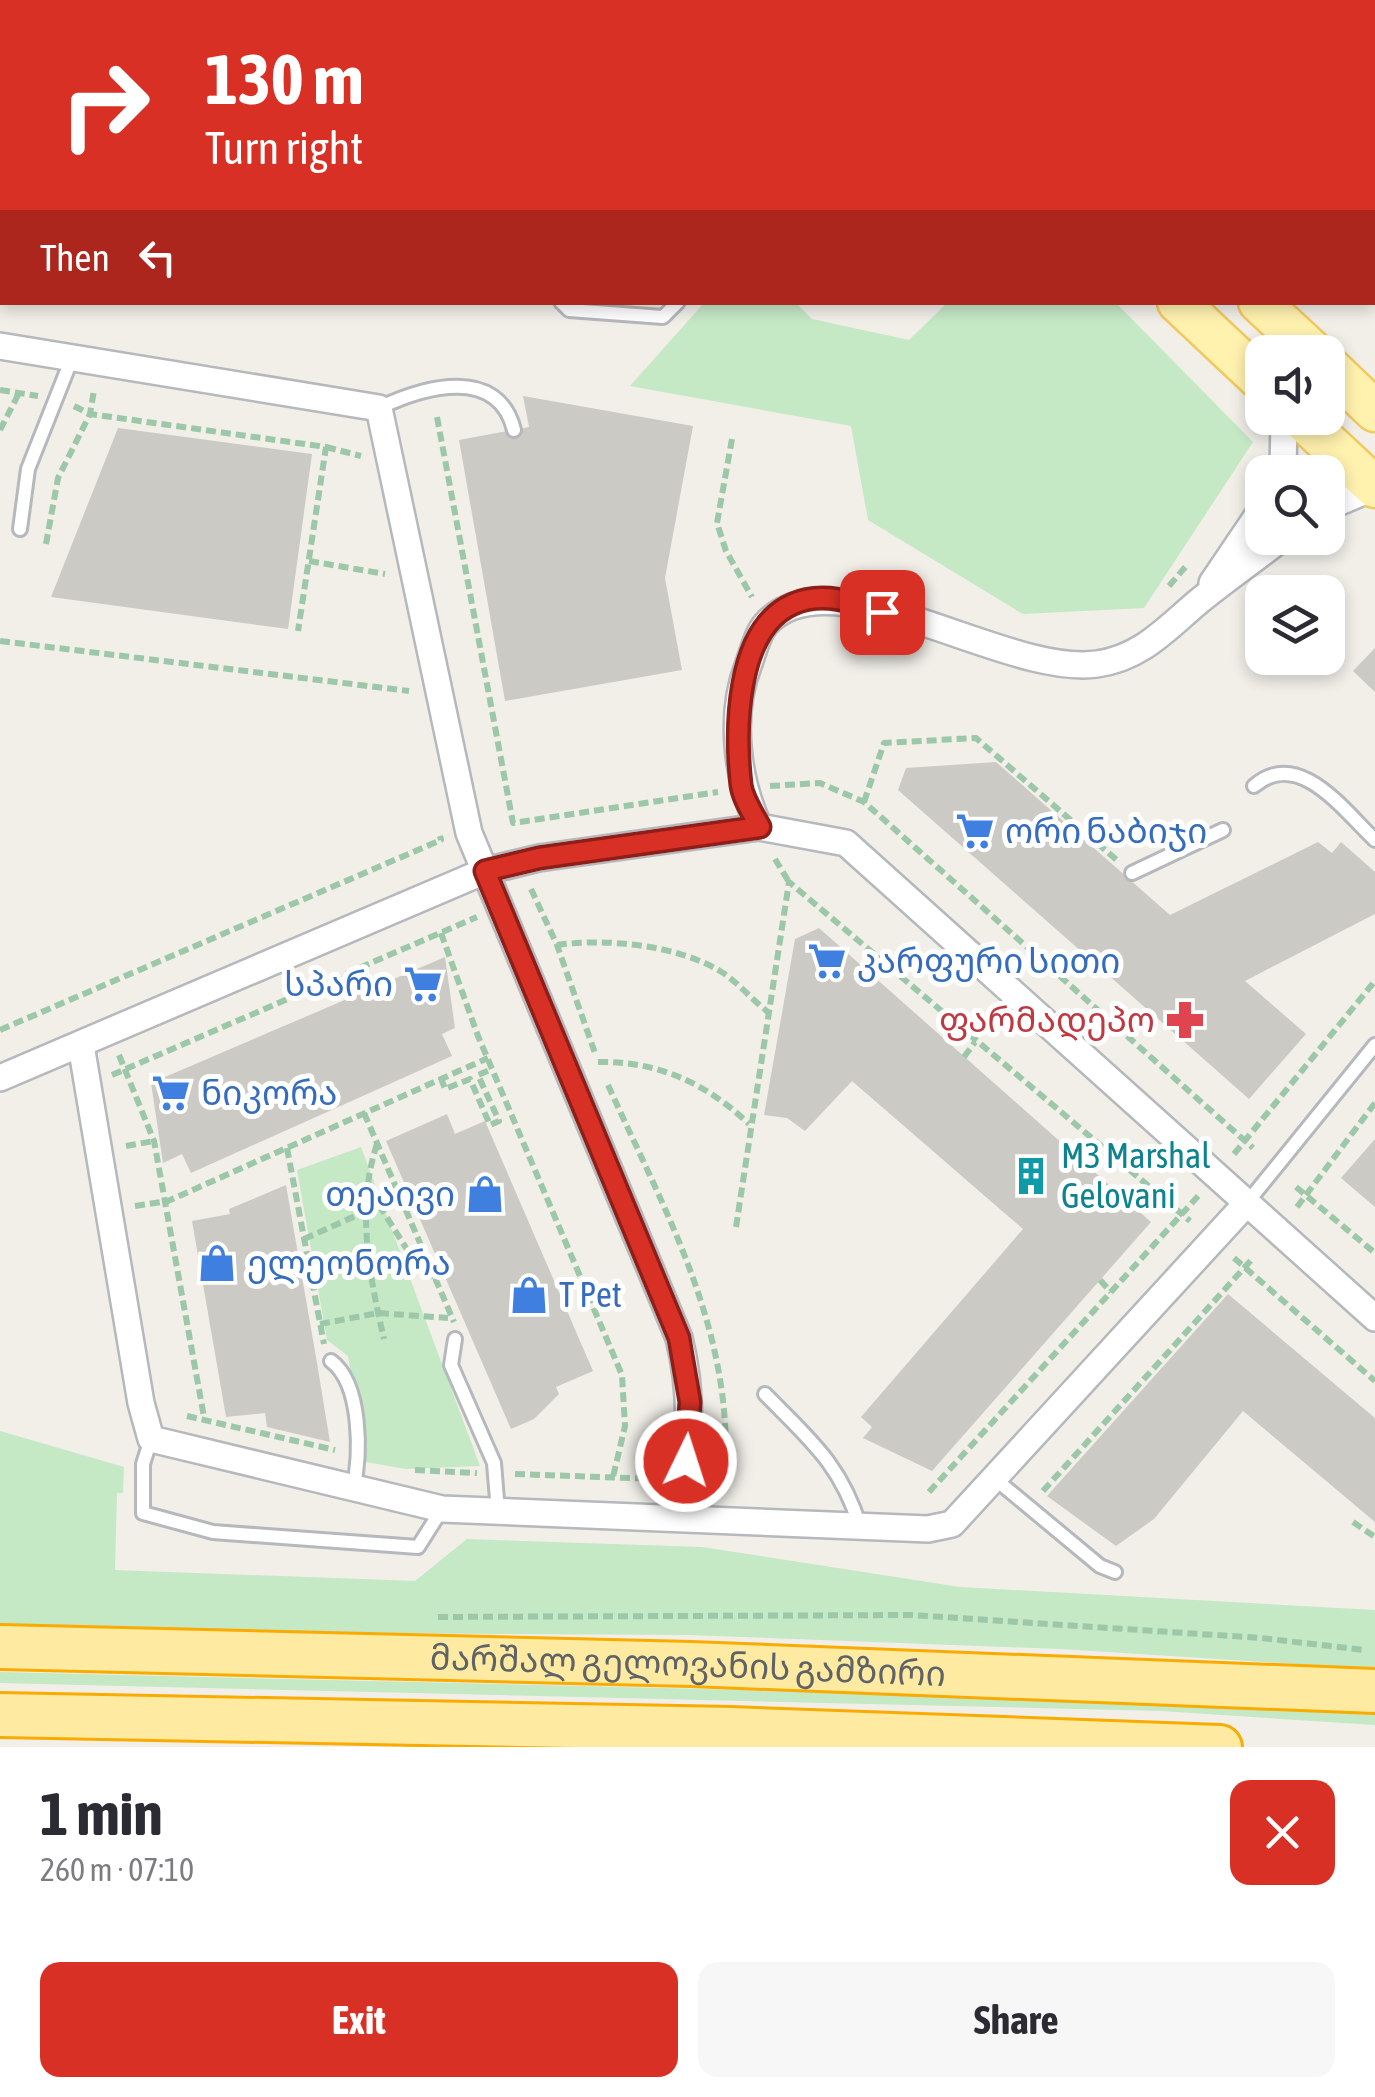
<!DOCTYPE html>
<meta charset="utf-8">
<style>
:root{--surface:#fff;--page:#f7f7f7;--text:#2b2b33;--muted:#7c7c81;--accent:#d93025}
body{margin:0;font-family:"Asap Condensed","Noto Sans Georgian",sans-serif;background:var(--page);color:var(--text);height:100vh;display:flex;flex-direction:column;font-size:38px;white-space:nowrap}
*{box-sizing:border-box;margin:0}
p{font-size:32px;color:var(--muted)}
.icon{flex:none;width:55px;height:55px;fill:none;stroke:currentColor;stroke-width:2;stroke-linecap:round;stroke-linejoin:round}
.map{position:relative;height:1747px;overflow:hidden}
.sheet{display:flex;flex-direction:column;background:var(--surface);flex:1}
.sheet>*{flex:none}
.guide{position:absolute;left:0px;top:0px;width:1375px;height:305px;box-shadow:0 5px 15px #0003;background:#d93025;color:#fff;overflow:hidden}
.fabs{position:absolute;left:1245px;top:335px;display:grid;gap:20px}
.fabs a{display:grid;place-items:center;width:100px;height:100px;border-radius:20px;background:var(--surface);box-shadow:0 5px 15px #0003;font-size:50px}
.pin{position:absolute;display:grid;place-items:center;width:85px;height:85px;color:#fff;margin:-42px;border-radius:20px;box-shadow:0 5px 15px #0006}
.me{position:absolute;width:110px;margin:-55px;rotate:4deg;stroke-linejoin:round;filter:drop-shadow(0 0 8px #0008)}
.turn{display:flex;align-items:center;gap:35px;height:210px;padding:0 40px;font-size:45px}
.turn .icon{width:130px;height:130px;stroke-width:2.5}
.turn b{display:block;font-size:70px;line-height:85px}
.then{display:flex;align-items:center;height:95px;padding:0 40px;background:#0003;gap:20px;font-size:38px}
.round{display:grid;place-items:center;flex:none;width:105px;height:105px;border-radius:20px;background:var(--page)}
.headline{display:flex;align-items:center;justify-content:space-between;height:170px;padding:0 40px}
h1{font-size:60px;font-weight:700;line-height:75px}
.primary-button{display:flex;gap:20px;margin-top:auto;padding:20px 40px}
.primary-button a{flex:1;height:115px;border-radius:20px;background:var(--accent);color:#fff;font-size:40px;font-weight:700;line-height:115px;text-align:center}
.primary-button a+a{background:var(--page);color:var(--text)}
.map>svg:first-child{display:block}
.green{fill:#c5e8c5}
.water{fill:#aadaff}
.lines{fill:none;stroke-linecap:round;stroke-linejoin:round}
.river{stroke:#aadaff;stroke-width:58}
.building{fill:#cccac5}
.service-casing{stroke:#b5b8bc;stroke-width:18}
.minor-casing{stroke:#b5b8bc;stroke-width:30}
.primary-casing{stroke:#f2c960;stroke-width:45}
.trunk-casing{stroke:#f9ab00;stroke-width:48}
.path{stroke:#9cc7a9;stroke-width:6;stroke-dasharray:10 5;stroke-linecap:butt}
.service{stroke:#fff;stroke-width:12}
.minor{stroke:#fff;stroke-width:25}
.primary{stroke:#fff2af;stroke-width:40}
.trunk{stroke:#feeaa1;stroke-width:42}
.route-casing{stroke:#8d1f18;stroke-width:25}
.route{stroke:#d93025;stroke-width:18}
.labels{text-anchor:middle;stroke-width:10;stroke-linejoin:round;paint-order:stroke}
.shop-label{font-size:35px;fill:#366cbe;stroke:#fff;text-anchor:start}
.health-label{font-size:35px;fill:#be3a42;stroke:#fff;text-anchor:end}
.culture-label{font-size:35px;fill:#0d838f;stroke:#fff;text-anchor:start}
.street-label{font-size:35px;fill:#5f6368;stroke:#fff}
</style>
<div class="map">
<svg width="1375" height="1747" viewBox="0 0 1375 1747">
<rect width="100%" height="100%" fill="#f1efe8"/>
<!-- green -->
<g class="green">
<polygon points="704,303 796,303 812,319 909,340 947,303 1116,303 1253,442 1144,608 1023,614 868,520 851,426 630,386"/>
<polygon points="361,1147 480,1466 406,1469 366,1462 348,1356 327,1340 297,1170"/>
<polygon points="0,1431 124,1467 123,1493 117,1493 115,1570 415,1581 467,1539 702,1547 960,1587 1375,1610 1375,1669 1061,1649 689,1635 0,1631"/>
<polygon points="0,1672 1077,1698 1375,1714 1375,1725 1161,1711 0,1683"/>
</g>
<!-- water -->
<polygon class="water" points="1030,0 1375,0 1375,247 1372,2"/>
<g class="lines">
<!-- river -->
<polyline class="river" points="0,81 2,80"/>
</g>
<!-- building -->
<g class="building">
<polygon points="523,396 693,426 665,578 682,670 505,701 459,440 529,427"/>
<polygon points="118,428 312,454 288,629 51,597"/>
<polygon points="1375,648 1375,692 1353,671"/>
<polygon points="996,762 1170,915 1318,842 1332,853 1341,842 1375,872 1375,914 1245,981 1306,1034 1249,1099 898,790 906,768"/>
<polygon points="819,928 1151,1222 932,1471 863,1438 872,1427 861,1417 1023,1229 852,1081 805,1131 787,1118 764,1115 795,939"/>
<polygon points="445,957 455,1028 442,1034 452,1056 191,1173 182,1154 163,1163 151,1083"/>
<polygon points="447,1114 455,1134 485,1121 593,1371 556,1387 559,1394 534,1419 511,1429 386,1141"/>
<polygon points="1375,1139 1375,1207 1341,1178"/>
<polygon points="286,1185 316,1357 330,1442 267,1427 265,1413 226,1417 192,1221 230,1214 229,1209"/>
<polygon points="1228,1294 1375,1418 1375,1522 1243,1411 1154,1519 1116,1546 1047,1496"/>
</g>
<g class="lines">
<!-- service casing -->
<g class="service-casing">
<g id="service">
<polyline points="37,0 38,2"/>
<polyline points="479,0 481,2"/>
<polyline points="533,0 535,2"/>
<polyline points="323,2 326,0"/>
<polyline points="417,2 420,0"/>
<polyline points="561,302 569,310 663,317 678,302"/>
<path d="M379,408C423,387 498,365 514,430"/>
<polyline points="20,529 28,469 72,358"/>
<path d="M1254,786C1299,747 1344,811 1375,840"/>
<polyline points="1132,873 1223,830"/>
<polyline points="1246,1204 1375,1045"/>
<polyline points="455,1339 451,1365 494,1463 498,1512"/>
<path d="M331,1361C362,1384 361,1455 353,1490"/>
<path d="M765,1394C809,1439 841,1464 860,1527"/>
<polyline points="151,1439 143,1464 143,1513 213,1532 418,1547 442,1509"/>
<polyline points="994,1478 1100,1566 1115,1572"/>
</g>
</g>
<!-- minor casing -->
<g class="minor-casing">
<g id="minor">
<polyline points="60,2 65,0"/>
<polyline points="0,30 2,29"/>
<path d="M0,346L379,408L469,833L679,1338C694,1398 691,1456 675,1516"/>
<polyline points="1283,472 1284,418"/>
<polyline points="1328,507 1375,487"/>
<polyline points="1212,583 1262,509"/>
<path d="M759,827C737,780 729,715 748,666C753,653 757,634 766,624C831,552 1004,677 1097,664C1141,658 1166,629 1198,602C1225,580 1255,559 1282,538"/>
<polyline points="81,1045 141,1403 151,1439 442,1509 928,1529 952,1524 1246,1204"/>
<polyline points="0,1078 485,871 539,858 759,827 846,843 1375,1318"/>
</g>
</g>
<!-- primary casing -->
<g class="primary-casing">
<g id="primary">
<polyline points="858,0 860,2"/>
<polyline points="938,0 940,2"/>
<polyline points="1178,302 1262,381"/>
<polyline points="1259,302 1313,352"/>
<polyline points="1328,366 1375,411"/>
<polyline points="1301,418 1375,487"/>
</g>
</g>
<!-- trunk casing -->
<g class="trunk-casing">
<g id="trunk">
<path id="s1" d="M0,1647L691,1664L1375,1691"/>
<polyline points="0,1715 731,1729 1220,1747"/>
</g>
</g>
<!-- path -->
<g class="path">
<polyline points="0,390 38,396"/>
<polyline points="74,406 90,414 326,447 298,631"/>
<polyline points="437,417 513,823 718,792"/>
<polyline points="0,430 19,393"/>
<polyline points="732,439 717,523 726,551 752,597"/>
<polyline points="326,447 361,456"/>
<polyline points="46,544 58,478 90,414 94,390"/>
<polyline points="309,561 385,574"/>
<polyline points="1169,586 1187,565"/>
<polyline points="0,641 409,691"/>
<polyline points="770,786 820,783 864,802 1253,1148"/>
<polyline points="864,802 884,743 976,738 1119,862"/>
<polyline points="775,859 789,882"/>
<polyline points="531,889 557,945 596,1056"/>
<polyline points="441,933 478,1036 622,1375 625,1426 613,1477"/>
<path d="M557,945C606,938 677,945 720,971C738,982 751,999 768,1012"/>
<polyline points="0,1030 441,840 440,836"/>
<polyline points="119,1055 154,1141 204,1417"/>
<polyline points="964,1057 975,1042"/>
<path d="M598,1062C658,1061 706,1083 749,1124"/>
<polyline points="112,1075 477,917"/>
<polyline points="441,1078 445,1089 470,1079 490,1125 499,1121 478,1075 492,1069"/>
<path d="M608,1085C668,1218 738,1338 724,1488"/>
<polyline points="364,1113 454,1322"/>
<path d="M377,1144C356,1207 369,1275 384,1339"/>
<polyline points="126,1146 154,1141"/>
<polyline points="287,1148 324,1344"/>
<polyline points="1234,1154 1375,981"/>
<polyline points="1296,1187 1375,1253"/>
<polyline points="379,1205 425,1278 434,1275"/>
<polyline points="135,1206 168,1201 488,1058"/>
<polyline points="1297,1207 1375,1103"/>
<polyline points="736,1227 789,882 1190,1221"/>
<polyline points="304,1239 400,1196"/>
<polyline points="1234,1258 1375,1381"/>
<polyline points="1100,1280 1111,1292"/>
<polyline points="320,1324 378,1313 448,1318"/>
<polyline points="187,1416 335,1450"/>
<polyline points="415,1470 477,1473"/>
<polyline points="515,1474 657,1479"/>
<polyline points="1043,1491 1254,1257"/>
<polyline points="929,1492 1200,1194"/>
<polyline points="1353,1522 1375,1537"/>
<polyline points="438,1617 912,1615 1261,1638 1364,1650"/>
</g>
<!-- service -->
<use href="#service" class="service"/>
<!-- minor -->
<use href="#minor" class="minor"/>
<!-- primary -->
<use href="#primary" class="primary"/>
<!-- trunk -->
<use href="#trunk" class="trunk"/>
</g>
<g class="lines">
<!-- route casing -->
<g class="route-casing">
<path id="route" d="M686,1461L690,1402L679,1338L485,871L539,858L760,827C753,814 743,799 741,785C735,731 735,629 793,604C822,591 854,602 882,612"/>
</g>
<!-- route -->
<use href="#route" class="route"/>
</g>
<!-- icons -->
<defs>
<g id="supermarket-bare" transform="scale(3)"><path d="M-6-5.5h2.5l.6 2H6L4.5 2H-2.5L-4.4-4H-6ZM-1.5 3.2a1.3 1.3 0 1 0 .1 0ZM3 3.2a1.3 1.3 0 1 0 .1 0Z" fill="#3f7fe0" stroke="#fff" stroke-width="2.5" paint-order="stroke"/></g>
<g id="pharmacy-bare" transform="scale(3)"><path d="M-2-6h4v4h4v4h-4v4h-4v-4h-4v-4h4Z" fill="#e0444e" stroke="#fff" stroke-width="2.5" paint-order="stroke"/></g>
<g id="building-bare" transform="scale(3)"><path d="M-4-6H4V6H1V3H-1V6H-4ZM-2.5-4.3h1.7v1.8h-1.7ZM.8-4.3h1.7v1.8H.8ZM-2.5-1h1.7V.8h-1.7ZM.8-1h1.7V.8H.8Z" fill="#0f9aa8" stroke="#fff" stroke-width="2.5" paint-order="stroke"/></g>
<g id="shop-bare" transform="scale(3)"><path d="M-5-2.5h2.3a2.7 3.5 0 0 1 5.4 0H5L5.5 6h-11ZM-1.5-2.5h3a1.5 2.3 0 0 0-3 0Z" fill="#3f7fe0" stroke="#fff" stroke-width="2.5" paint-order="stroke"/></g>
</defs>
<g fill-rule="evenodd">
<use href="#supermarket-bare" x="975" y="831"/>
<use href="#supermarket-bare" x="827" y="961"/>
<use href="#supermarket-bare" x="423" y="984"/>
<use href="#pharmacy-bare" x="1185" y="1020"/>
<use href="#supermarket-bare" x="171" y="1093"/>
<use href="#building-bare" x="1031" y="1176"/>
<use href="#shop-bare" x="485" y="1194"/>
<use href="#shop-bare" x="217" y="1263"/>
<use href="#shop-bare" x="529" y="1295"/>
</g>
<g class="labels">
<!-- shop labels -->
<g class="shop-label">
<text x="1005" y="843">ორი ნაბიჯი</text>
<text x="857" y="973">კარფური სითი</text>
<text x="393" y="996" text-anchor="end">სპარი</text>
<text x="201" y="1105">ნიკორა</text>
<text x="455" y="1206" text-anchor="end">თეაივი</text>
<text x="247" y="1275">ელეონორა</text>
<text x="559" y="1307">T Pet</text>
</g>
<!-- health labels -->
<g class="health-label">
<text x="1155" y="1032">ფარმადეპო</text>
</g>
<!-- culture labels -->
<g class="culture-label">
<text x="1061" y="1168">M3 Marshal<tspan x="1061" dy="40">Gelovani</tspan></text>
</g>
<!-- street labels -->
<g class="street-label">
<text dy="12" stroke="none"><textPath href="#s1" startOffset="688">მარშალ გელოვანის გამზირი</textPath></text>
</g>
</g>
</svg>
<div class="fabs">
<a><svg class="icon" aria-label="sound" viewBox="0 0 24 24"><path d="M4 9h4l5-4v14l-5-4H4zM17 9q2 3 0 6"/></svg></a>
<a><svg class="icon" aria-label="search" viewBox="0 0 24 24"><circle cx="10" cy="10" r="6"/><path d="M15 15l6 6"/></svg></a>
<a><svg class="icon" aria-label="layers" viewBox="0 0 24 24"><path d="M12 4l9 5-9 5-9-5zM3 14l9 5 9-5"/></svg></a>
</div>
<div class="pin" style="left:882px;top:612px;background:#d93025"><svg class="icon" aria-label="arrive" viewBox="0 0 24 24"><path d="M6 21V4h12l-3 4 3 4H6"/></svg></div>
<svg class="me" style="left:686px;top:1461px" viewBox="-20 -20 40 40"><circle r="17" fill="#d93025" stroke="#fff" stroke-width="3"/><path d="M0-11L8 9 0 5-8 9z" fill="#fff"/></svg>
<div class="guide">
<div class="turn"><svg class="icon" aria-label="right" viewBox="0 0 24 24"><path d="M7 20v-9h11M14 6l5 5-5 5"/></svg><div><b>130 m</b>Turn right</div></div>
<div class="then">Then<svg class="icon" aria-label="left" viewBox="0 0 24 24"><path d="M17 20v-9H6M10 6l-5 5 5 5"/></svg></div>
</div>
</div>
<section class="sheet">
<div class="headline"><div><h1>1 min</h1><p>260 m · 07:10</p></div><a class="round" style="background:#d93025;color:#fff"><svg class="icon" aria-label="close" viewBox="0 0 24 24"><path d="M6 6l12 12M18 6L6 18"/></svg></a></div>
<div class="primary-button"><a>Exit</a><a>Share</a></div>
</section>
